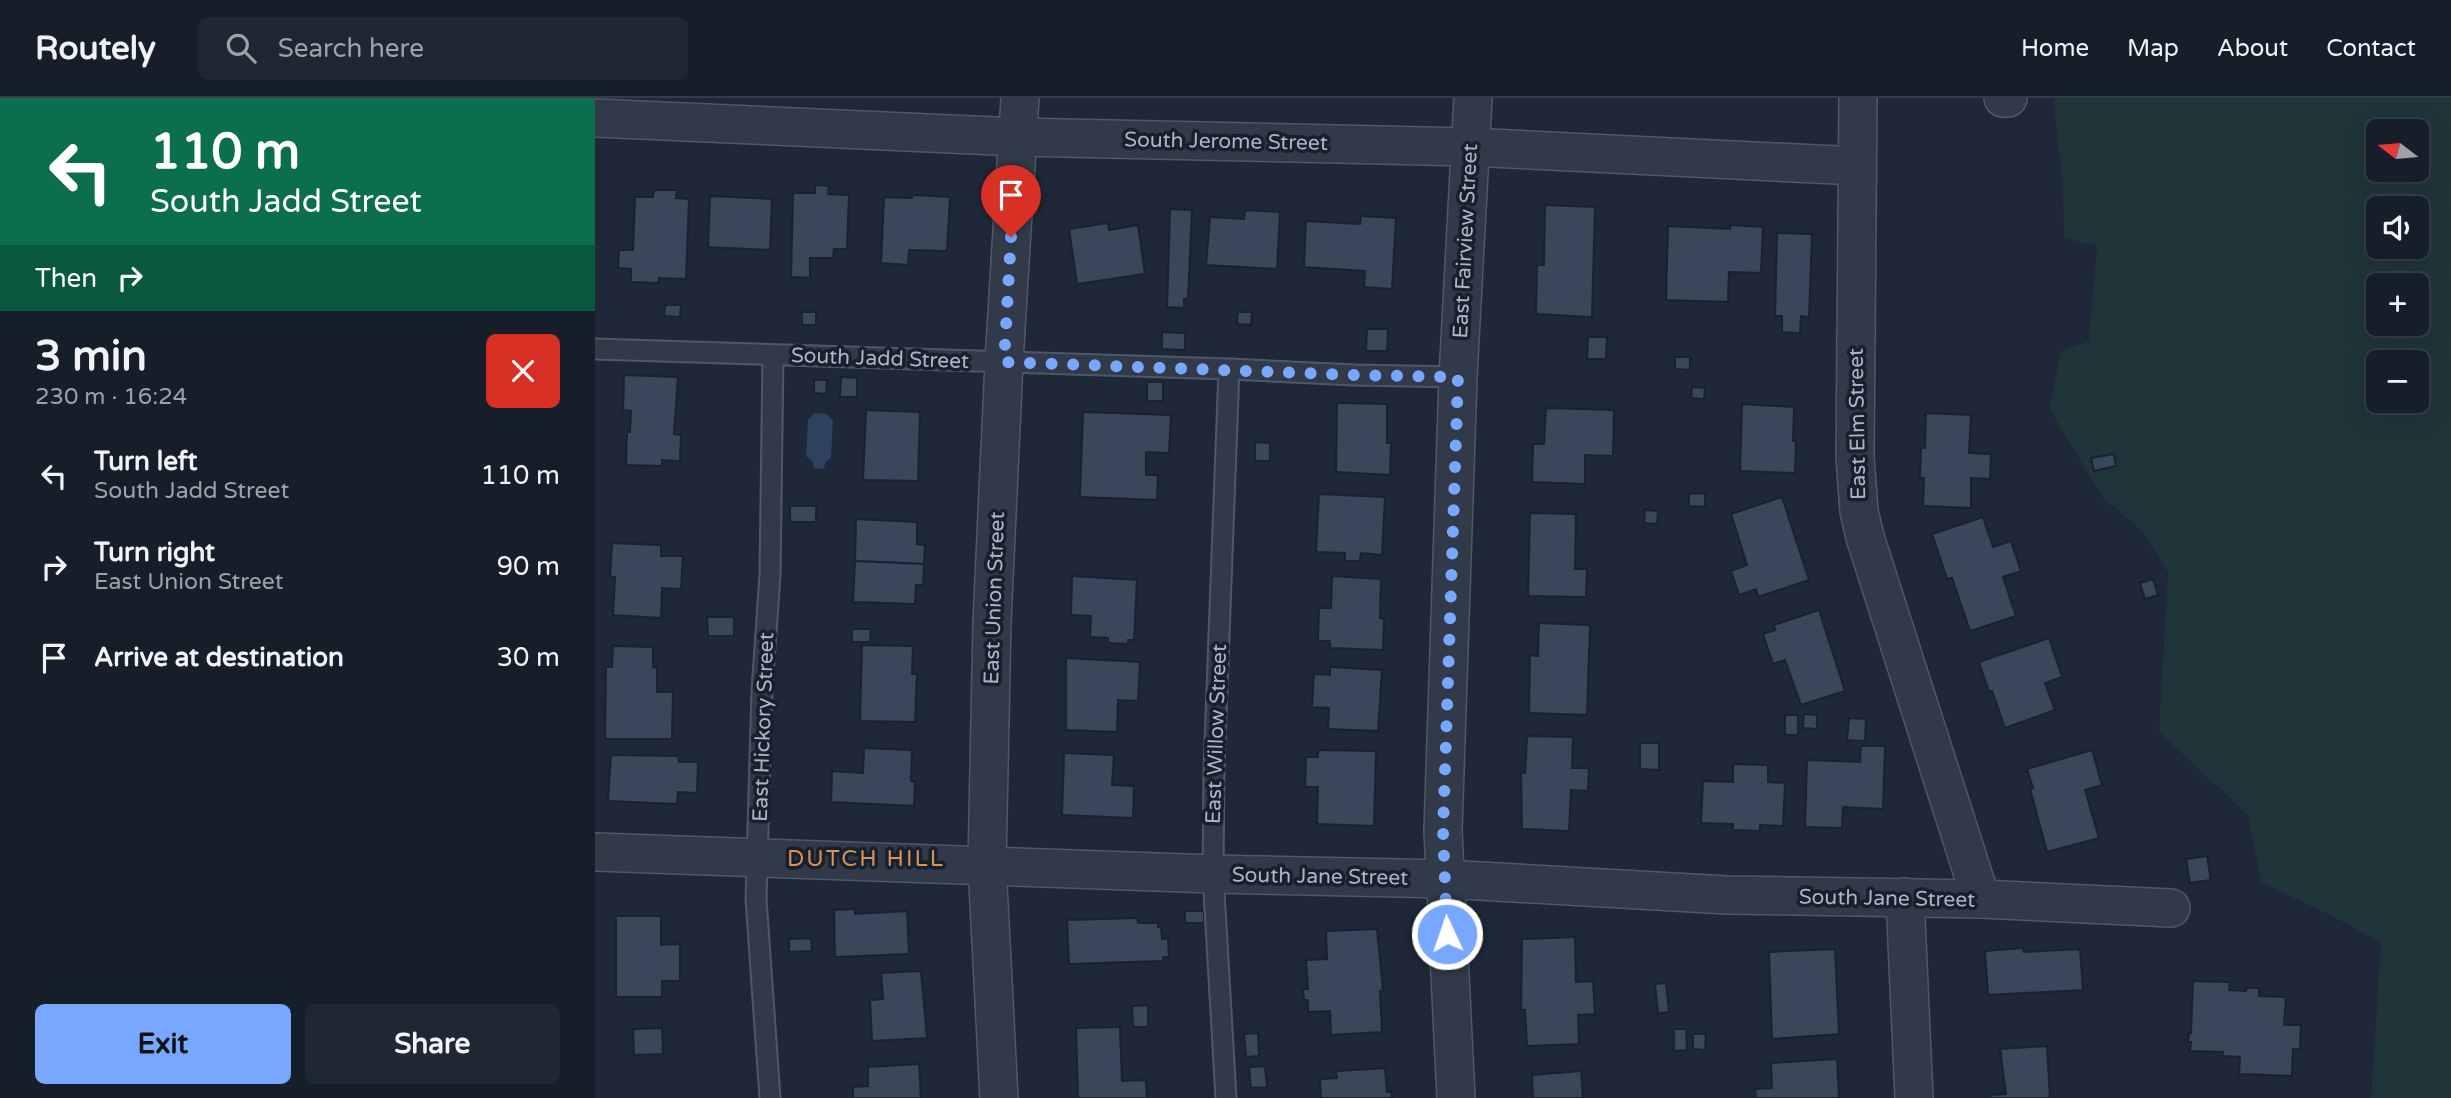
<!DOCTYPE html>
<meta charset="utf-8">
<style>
:root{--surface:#161e2a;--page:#1f2732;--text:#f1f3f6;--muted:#9ea2a8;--line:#353c47;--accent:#77a7ff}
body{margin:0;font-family:"Varela Round",sans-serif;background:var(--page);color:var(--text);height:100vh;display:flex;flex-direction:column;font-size:26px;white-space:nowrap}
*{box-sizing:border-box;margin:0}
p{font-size:23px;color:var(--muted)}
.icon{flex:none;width:38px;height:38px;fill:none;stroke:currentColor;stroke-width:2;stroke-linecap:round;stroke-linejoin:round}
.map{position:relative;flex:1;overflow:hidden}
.sheet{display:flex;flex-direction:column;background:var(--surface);width:595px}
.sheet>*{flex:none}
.guide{background:#0b6e4f;color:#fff;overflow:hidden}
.needle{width:46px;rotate:286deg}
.controls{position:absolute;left:1771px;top:21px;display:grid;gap:14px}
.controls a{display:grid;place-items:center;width:63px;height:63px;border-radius:10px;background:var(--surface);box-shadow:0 7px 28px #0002,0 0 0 2px var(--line);font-size:35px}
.pin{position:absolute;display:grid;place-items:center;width:60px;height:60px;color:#fff;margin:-72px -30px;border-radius:50% 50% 50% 0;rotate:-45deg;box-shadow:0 0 7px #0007}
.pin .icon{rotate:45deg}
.me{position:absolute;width:77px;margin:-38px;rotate:357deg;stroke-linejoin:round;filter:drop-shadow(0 0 5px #0008)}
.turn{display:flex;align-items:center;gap:24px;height:147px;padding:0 35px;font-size:32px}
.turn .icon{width:91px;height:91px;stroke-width:2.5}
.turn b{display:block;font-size:49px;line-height:60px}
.then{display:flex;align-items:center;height:66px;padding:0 35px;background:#0003;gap:14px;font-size:26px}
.round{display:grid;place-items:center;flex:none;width:74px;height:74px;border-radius:10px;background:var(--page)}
.head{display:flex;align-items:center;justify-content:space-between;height:119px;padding:0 35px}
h1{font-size:42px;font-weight:800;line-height:52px}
.cta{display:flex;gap:14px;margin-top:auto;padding:14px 35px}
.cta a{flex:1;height:80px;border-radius:10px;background:var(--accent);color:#111;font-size:28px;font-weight:800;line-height:80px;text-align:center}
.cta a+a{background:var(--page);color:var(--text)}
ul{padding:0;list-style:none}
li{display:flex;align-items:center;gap:21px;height:91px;padding:0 35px}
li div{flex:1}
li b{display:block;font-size:26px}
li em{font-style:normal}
header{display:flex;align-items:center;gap:42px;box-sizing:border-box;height:98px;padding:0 35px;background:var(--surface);border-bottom:2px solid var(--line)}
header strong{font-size:33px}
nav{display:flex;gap:38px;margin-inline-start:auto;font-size:24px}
.search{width:490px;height:63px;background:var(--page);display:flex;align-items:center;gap:18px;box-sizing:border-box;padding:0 24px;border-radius:10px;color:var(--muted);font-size:26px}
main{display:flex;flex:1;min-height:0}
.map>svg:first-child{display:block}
.green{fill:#203539;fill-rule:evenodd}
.water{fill:#2e415f}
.building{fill:#3a4659;stroke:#19222f;stroke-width:2}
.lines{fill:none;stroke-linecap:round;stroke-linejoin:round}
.lane-casing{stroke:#4f5867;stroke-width:23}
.street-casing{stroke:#4f5867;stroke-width:40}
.lane{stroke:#323a49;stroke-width:19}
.street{stroke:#323a49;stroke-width:37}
.route{stroke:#77a7ff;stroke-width:12;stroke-dasharray:0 21.6}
.labels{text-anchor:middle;stroke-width:7;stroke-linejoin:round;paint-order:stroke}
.street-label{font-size:21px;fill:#acb5c6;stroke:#17202d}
.neighbourhood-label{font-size:23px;letter-spacing:2px;fill:#db9252;stroke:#17202d}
</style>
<header>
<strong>Routely</strong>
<div class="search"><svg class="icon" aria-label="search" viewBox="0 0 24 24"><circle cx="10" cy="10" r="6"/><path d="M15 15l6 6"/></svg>Search here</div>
<nav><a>Home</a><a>Map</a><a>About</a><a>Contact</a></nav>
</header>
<main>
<section class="sheet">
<div class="guide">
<div class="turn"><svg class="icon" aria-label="left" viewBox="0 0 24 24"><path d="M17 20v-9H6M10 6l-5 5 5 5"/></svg><div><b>110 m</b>South Jadd Street</div></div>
<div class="then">Then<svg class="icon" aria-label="right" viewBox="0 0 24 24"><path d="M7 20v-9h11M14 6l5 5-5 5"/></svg></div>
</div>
<div class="head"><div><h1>3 min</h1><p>230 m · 16:24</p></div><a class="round" style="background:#d93025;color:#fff"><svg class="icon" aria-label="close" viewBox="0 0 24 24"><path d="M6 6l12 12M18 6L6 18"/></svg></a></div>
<ul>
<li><svg class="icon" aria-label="left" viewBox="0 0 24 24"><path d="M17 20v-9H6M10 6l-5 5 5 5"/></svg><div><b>Turn left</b><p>South Jadd Street</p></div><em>110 m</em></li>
<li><svg class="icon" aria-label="right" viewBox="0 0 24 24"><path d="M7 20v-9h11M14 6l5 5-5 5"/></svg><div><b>Turn right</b><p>East Union Street</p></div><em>90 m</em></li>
<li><svg class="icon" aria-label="arrive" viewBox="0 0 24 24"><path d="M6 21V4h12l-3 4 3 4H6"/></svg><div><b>Arrive at destination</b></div><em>30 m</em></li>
</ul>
<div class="cta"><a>Exit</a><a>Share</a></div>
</section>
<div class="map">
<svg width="1856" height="1000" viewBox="0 0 1856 1000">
<rect width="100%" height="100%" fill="#1e2838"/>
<!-- green -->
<path class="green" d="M1458,0H1856V1000H1776L1786,845L1739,819L1666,784L1653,717L1564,634L1573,474L1546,432L1508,400L1455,312L1465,254L1494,243L1502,148L1469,140L1468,88ZM1783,33H1822V72H1783ZM1783,110H1822V149H1783ZM1783,187H1822V226H1783ZM1783,264H1822V303H1783Z"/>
<!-- water -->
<polygon class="water" points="219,315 231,316 238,322 236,360 230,365 229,371 219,370 218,364 211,358 213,322"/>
<!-- building -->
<g class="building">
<polygon points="220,87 234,88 233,96 254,97 252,151 239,151 238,160 215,160 215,180 196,179 198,95 220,95"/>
<polygon points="59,92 82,92 81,100 94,101 91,181 64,180 63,185 36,184 36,171 23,170 24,152 38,152 40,99 58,99"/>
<polygon points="317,97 355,99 352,153 314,152 313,167 286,165 289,99 317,100"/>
<polygon points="115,98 177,101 175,152 113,149"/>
<polygon points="950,107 1000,109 997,219 941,216 942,167 949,167"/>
<polygon points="575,111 597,112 593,201 589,201 589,210 572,209"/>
<polygon points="650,112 685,114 682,171 611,167 615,119 649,121"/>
<polygon points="766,118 801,120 797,191 769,189 770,173 709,169 711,123 765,126"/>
<polygon points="513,125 514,132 543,127 550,176 482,186 474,131"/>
<polygon points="1135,127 1168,129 1166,175 1134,174 1133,204 1071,202 1073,128 1135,131"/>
<polygon points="1182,135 1217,136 1214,219 1206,218 1205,235 1187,234 1187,218 1180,218"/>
<polygon points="70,207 86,207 85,219 69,218"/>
<rect x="207" y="214" width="14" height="13"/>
<polygon points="643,214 657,214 656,227 642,226"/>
<polygon points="772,231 793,231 792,253 771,253"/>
<polygon points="567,234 590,235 590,252 567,251"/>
<polygon points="993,239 1012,239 1011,261 992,261"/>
<polygon points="1080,259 1095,259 1095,272 1080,271"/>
<polygon points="29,277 83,279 79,336 86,337 85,363 67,362 67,368 31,367 32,334 35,334 36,313 28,312"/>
<polygon points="246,279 262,280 262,299 245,299"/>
<polygon points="219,282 232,282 231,296 219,295"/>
<rect x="552" y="284" width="16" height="19"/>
<polygon points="1097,289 1110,290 1109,301 1096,300"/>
<polygon points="742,305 792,306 792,345 796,345 795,377 741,374"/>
<polygon points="1147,306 1199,309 1198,343 1201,343 1200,375 1145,373"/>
<polygon points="951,310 1019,312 1018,358 990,357 990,386 937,384 938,346 949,346"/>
<polygon points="271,312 325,314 323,383 268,382"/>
<polygon points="488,314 576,317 574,355 551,354 551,377 563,377 562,402 485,399"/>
<polygon points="1331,315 1376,317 1374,355 1396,356 1395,381 1376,380 1376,410 1328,408 1329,380 1325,380 1326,350 1330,350"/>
<polygon points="660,344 675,345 675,363 660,363"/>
<polygon points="1519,356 1521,368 1499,373 1496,360"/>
<polygon points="1110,395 1110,409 1094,408 1094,396"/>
<polygon points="724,396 790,399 787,457 766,455 765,463 750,463 750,455 721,454"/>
<polygon points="1187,399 1214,482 1163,499 1161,491 1144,497 1136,473 1152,467 1136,416"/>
<rect x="195" y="408" width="26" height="16"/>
<polygon points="1050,412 1063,413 1062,426 1049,425"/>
<polygon points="935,415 981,416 980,471 992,471 991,499 933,498"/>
<polygon points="1388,419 1398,449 1416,443 1426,473 1408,479 1421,518 1375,533 1357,480 1352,481 1337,436"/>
<polygon points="261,421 322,424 322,446 330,447 329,466 260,463"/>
<polygon points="17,445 66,447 66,458 88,458 86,491 67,490 66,520 18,517 20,479 15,479"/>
<polygon points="260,463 329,466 328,487 321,487 320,506 258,504"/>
<polygon points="477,478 542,482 539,542 533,542 533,546 513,545 513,540 495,539 496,518 476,517"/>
<polygon points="737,478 786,481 785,520 789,521 788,552 735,550 735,543 723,543 724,510 736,510"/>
<polygon points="1558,481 1563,497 1550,501 1545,485"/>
<polygon points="1224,512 1250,593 1206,607 1190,562 1178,566 1168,536 1180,532 1179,527"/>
<polygon points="112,519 139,519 139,538 113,538"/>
<polygon points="944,525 995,527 992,617 934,615 935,557 943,558"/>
<polygon points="257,531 276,531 275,544 257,544"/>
<polygon points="1454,540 1467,579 1450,585 1460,612 1410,630 1397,593 1394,594 1384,564"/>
<polygon points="267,547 318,548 317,576 322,576 320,624 265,623"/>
<polygon points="18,548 58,549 58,569 62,570 62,594 78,594 77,641 10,641 11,569 17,569"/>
<polygon points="471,560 545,564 543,603 523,602 522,634 471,632"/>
<polygon points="735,569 787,572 783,633 733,631 734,610 717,609 719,576 735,577"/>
<polygon points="1209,616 1222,617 1222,631 1208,630"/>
<rect x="1190" y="617" width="13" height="20"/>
<polygon points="1254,620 1271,621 1270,643 1252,642"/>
<polygon points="932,638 978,639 977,670 994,670 993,693 976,692 974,733 927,731 926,674 930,675"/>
<polygon points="1045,645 1064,645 1064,672 1045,671"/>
<polygon points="1266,648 1290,648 1288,711 1248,709 1247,730 1210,729 1212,662 1265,664"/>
<polygon points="269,650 317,652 316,683 320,684 319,708 236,704 237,673 268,675"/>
<polygon points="723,652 781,653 779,728 722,726 723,689 710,689 711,659 723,659"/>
<polygon points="1497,652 1507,687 1490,692 1504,740 1452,754 1435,691 1438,690 1432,671"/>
<polygon points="469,655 519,657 517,687 539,688 538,720 467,717"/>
<polygon points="16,657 83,658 84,664 103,664 102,695 83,694 82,706 13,703"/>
<polygon points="1138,666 1173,667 1173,684 1190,685 1188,728 1165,727 1165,733 1138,732 1138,726 1106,725 1108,683 1138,684"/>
<polygon points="1612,758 1616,782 1595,785 1591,761"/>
<polygon points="260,811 260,816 312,813 314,856 240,859 239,812"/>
<rect x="590" y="813" width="19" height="12"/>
<polygon points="21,818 66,818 66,847 85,846 85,883 67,883 67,899 21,899"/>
<polygon points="542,820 543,825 563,825 563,829 566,829 567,841 573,840 574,859 568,859 568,863 474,866 472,822"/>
<polygon points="782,831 788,893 785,893 787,934 736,937 735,913 713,914 713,902 709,902 708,891 713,891 711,862 732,861 731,833"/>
<polygon points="980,839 981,884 998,883 1000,916 983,917 984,946 932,948 930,912 926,912 927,841"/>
<polygon points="216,840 217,853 194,854 194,841"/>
<polygon points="1428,850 1429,854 1485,851 1488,892 1393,897 1390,853"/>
<polygon points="1240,851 1244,936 1177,941 1174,854"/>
<polygon points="326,873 332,940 277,943 275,902 288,901 286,875"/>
<polygon points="1598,883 1635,884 1634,892 1651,893 1652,890 1664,890 1664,898 1691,899 1689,927 1706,927 1705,951 1698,951 1697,978 1644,976 1645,959 1627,958 1628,954 1595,953 1596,944 1593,944 1594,935 1596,935"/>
<polygon points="1071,885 1074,914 1063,915 1060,886"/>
<polygon points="553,907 553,929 538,929 537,908"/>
<polygon points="525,929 527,983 551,982 552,1000 483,1000 481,930"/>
<polygon points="67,930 68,956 39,957 38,931"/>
<polygon points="1079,931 1091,931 1092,952 1079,953"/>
<polygon points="663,935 664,958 651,959 649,936"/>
<polygon points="1098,936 1111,936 1110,952 1098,951"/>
<polygon points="1452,948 1455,1000 1395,1000 1395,997 1411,996 1405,951"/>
<polygon points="1242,961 1244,1000 1161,1000 1160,991 1177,990 1176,965"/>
<polygon points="324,966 326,1000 258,1000 258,989 273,988 273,969"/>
<polygon points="670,968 672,989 656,990 654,969"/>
<polygon points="790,970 792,994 796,993 797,1000 726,1000 725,981 742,980 741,973"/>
<polygon points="986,973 988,1000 938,1000 937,977"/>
</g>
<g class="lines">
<!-- lane casing -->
<g class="lane-casing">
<g id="lane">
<polyline points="0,251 634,271 760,277 863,279"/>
<polyline points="175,1000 161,801 167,592 175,477 178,257"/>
<polyline points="631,1000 618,776 619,671 634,271"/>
</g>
</g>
<!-- street casing -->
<g class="street-casing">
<g id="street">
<polyline points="1263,0 1260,359 1264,413 1270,439 1386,801"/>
<polyline points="1408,0 1413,0"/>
<polyline points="0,20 423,39 875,49 1262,68"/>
<polyline points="0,754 618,776 850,781 1132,797 1386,801 1576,810"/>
<polyline points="1310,799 1319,1000"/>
<polyline points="404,1000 392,767 397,524 409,264 425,0"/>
<polyline points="861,1000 848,733 863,279 878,0"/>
</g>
</g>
<!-- lane -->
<use href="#lane" class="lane"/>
<!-- street -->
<use href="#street" class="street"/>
</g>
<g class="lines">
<!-- route -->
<polyline class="route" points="416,139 409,264 760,277 863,279 848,733 852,836"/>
</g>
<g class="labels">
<!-- street labels -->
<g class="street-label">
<text transform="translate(631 43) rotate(1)" y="7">South Jerome Street</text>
<text transform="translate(870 143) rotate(-87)" y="7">East Fairview Street</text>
<text transform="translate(285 260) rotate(2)" y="7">South Jadd Street</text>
<text transform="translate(1262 326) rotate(-91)" y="7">East Elm Street</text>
<text transform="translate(399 500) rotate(-88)" y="7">East Union Street</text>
<text transform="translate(168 629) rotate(-88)" y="7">East Hickory Street</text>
<text transform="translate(621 636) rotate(-88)" y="7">East Willow Street</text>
<text transform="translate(725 778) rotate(1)" y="7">South Jane Street</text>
<text transform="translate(1292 800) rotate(1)" y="7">South Jane Street</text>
</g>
<!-- neighbourhood labels -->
<g class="neighbourhood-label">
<text x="271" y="768">DUTCH HILL</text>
</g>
</g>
</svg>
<div class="controls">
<a><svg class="needle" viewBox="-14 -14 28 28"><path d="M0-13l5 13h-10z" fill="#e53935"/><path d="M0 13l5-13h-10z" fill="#9ea2a8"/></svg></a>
<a><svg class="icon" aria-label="sound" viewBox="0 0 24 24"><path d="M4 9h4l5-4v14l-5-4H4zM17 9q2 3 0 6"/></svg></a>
<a>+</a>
<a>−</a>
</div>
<div class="pin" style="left:416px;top:139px;background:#d93025"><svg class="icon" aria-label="arrive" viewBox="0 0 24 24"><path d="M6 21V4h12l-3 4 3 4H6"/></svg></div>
<svg class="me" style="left:852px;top:836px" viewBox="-20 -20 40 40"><circle r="17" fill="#77a7ff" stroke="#fff" stroke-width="3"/><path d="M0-11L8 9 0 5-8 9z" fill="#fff"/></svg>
</div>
</main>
